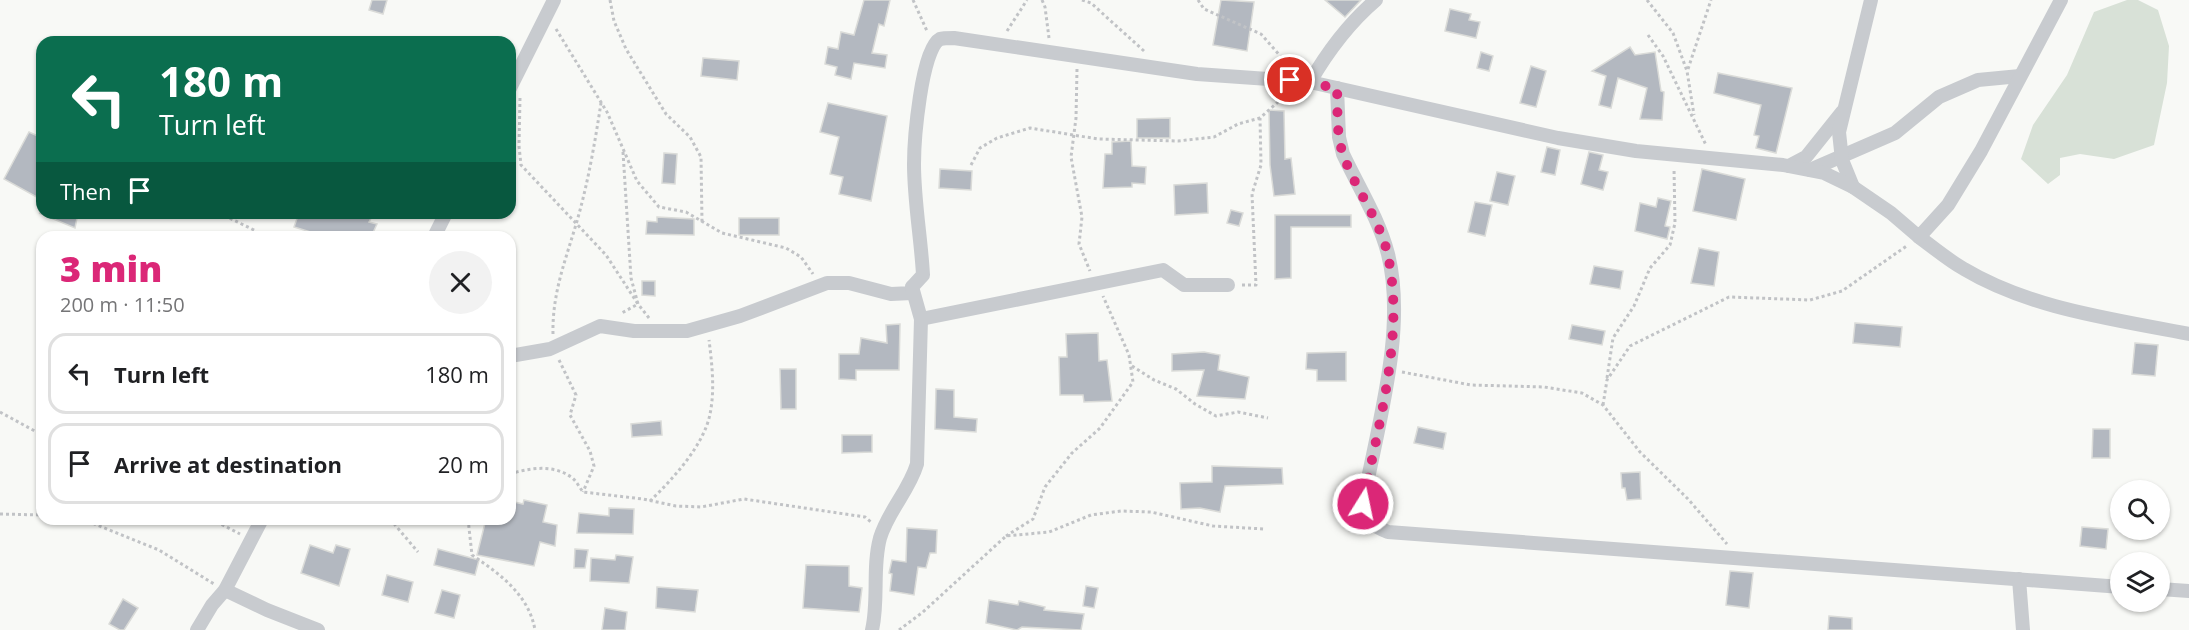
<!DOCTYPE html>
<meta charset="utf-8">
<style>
:root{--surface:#fff;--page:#f2f2f2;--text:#202124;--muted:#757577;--line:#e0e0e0;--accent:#db2777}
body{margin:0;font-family:"Open Sans",sans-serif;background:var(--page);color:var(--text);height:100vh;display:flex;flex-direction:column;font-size:22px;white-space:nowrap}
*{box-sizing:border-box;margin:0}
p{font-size:20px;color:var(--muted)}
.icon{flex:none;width:33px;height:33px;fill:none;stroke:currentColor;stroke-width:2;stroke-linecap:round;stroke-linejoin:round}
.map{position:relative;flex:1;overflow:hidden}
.side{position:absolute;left:36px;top:231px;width:480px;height:294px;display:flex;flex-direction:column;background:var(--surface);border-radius:18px;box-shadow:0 2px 4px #0004}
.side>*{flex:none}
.guide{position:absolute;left:36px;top:36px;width:480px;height:183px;border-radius:18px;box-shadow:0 2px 4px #0004;background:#0b6e4f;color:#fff;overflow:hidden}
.controls{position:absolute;left:2110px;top:480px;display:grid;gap:12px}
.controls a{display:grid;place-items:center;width:60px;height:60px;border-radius:50%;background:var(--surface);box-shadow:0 2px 4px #0004;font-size:30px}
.pin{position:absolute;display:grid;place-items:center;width:51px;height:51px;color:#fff;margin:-26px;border:3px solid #fff;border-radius:50%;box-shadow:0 2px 6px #0007}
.me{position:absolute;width:66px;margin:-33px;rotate:10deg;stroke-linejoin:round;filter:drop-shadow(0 0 4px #0008)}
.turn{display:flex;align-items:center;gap:21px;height:126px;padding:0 24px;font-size:27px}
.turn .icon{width:78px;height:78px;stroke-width:2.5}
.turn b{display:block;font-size:42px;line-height:51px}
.then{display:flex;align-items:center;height:57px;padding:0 24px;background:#0003;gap:12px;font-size:22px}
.round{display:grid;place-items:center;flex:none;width:63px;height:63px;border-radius:32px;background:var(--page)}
.headline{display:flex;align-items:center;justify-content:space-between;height:102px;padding:0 24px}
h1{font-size:36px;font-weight:800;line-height:45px;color:var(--accent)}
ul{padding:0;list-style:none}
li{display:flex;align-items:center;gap:18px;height:81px;margin:0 12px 9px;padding:0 12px;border:3px solid var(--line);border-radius:18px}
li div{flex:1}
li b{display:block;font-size:22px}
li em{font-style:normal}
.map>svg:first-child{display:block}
.green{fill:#d8e1d7}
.building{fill:#b3b8c0;stroke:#dadbd8;stroke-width:1.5}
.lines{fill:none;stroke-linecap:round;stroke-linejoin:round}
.path{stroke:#c1c3c6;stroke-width:3;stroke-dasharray:3 3;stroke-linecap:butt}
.street{stroke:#c8cbcf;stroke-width:14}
.route{stroke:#db2777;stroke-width:10;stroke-dasharray:0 18}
</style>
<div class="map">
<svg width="2189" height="630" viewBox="0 0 2189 630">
<rect width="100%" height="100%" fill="#f8f9f6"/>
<!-- green -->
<polygon class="green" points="2127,0 2138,0 2158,10 2169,46 2167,83 2154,145 2114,159 2080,154 2060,158 2060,175 2048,184 2021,159 2033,125 2067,75 2094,12"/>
<!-- building -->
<g class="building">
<polygon points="372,0 387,0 383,14 369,10"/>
<polygon points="864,0 890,0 884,26 879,24 872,53 887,55 885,68 854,63 851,79 835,75 837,67 825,64 828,47 838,49 841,32 854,35"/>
<polygon points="1221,0 1254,2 1247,51 1213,45"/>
<polygon points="1325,0 1361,0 1345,17"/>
<polygon points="1450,9 1471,14 1469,20 1480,22 1476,38 1445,31"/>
<polygon points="1630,47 1635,55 1655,52 1661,91 1664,92 1662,120 1640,119 1647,88 1618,78 1611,108 1599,105 1606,76 1592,71"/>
<polygon points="1481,52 1493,56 1489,71 1477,68"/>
<polygon points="703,58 739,61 737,80 701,76"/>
<polygon points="1531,66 1546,71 1536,107 1520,103"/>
<polygon points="1718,73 1792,88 1776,153 1756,148 1759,136 1754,135 1761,105 1714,93"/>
<polygon points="828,103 887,116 871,201 839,194 843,177 830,174 839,137 820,132"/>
<polygon points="1269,110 1284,111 1285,159 1291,158 1295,194 1274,196 1270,165"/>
<polygon points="1170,118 1170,138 1137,138 1137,119"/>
<polygon points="29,132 42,138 42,200 4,179"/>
<polygon points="1131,141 1132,166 1146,167 1145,184 1132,183 1132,187 1103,188 1105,154 1112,154 1112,142"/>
<polygon points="1547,147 1560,150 1555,175 1541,172"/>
<polygon points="1589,152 1603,155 1599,170 1608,172 1603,190 1581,184"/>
<polygon points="664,153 677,154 675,184 662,183"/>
<polygon points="940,169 972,171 971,190 939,188"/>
<polygon points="1702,169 1745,179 1736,220 1693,211"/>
<polygon points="1497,172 1515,176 1508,205 1490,201"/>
<polygon points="1207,183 1208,213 1175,215 1174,185"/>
<polygon points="1658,198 1671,201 1665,226 1670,227 1667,239 1635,231 1640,203 1656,207"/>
<polygon points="1475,202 1492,205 1485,236 1468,232"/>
<polygon points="1231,210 1243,213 1239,226 1227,223"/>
<polygon points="39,213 78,213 75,228"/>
<polygon points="299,213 324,213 335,217 337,213 374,213 369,222 377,224 371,237 327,237 294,227"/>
<polygon points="1275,215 1351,215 1351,227 1291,227 1291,278 1275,279"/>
<polygon points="657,217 694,219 694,235 646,234 647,221 657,222"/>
<rect x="739" y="218" width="40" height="17"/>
<polygon points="1699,248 1719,252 1714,286 1691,283"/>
<polygon points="1594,266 1623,271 1620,289 1590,284"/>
<polygon points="642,281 655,281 655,296 642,295"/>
<polygon points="1855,323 1902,327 1900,347 1853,343"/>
<polygon points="900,324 899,370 856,370 856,380 839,379 839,354 859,354 861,338 887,343 886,325"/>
<polygon points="1572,325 1605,331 1602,345 1569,339"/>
<polygon points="1098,333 1099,361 1107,360 1112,401 1084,402 1083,395 1060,395 1059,357 1067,357 1066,334"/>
<polygon points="2135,343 2158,345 2155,376 2132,374"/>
<polygon points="1204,352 1220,355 1218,370 1249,377 1245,399 1197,396 1204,370 1172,371 1172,354"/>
<polygon points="1346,352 1346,381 1317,381 1317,370 1306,369 1307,353"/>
<polygon points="780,369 796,369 796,409 781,409"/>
<polygon points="936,389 954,390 954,417 977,419 976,432 935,429"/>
<polygon points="661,421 662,435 632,437 631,424"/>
<polygon points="1418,427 1446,433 1443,449 1414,443"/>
<polygon points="2093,429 2110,429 2110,458 2092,458"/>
<polygon points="842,435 872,435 872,452 842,453"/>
<polygon points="1212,466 1282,468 1283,484 1225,486 1220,512 1200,508 1181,509 1180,483 1212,482"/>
<polygon points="1640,472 1641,499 1627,500 1625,488 1622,488 1621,473"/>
<polygon points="524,500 547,505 543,522 557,525 555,546 540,542 534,566 477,555 486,519 510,519 510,501 523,504"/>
<polygon points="609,508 634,509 633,534 577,533 579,513 609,516"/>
<polygon points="2082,527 2108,529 2106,549 2080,546"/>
<polygon points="907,528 937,530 936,553 930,553 926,568 918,567 914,595 890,591 892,574 889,573 892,560 906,562"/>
<polygon points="310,545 333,553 336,545 350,549 339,586 301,573"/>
<polygon points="438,549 479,560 475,575 434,565"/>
<polygon points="575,549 588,550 585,568 574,568"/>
<polygon points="616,555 633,557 629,583 590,581 591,558 615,560"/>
<polygon points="806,565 849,566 849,586 862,588 859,612 803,608"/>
<polygon points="1730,571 1753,573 1749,608 1726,605"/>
<polygon points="387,575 413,582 408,602 382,595"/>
<polygon points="1086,586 1098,588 1094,608 1083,606"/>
<polygon points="657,587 698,590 695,612 656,608"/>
<polygon points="442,590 460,595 454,618 435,613"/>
<polygon points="123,599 138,608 124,630 120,630 109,624"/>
<polygon points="989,600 1018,605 1019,601 1045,607 1044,610 1084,614 1081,630 1022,627 1017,630 986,623"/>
<polygon points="605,608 627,612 625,630 602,630"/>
<polygon points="1829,616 1852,618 1852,630 1828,630"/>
</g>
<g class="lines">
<!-- path -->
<g class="path">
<polyline points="610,0 614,21 626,49 666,114 690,137 701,157 702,222"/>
<polyline points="913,0 927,31"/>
<polyline points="1042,0 1045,7 1049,38"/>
<polyline points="1082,0 1091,3 1144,51"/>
<polyline points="1198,0 1204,9 1261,34 1290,67"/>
<polyline points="1647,0 1673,33 1687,71 1694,115"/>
<polyline points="556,29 607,112 637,181 659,207 686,212 722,233 786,248 801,257 813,274"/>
<polyline points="1007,31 1027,0"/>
<polyline points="1648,35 1663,56 1706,145"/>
<polyline points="1077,69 1076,118 1071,157 1082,217 1079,244 1090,271"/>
<polyline points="1688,69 1711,0"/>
<polyline points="520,98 519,146 521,165 606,255 638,304 620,314"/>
<polyline points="623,152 631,278 638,304 649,318"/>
<polyline points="971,165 980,148 997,138 1030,128 1098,139 1178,141 1214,137 1238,124 1260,118"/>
<polyline points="219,213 256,231 260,237"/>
<polyline points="1242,285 1256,285 1252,194 1261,165 1260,118 1286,95"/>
<path d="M553,334C552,293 566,259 577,221C588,183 595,142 601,103"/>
<polyline points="559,360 576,395 570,415 590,451 594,466 583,492"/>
<polyline points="1132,366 1154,380 1176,389 1195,404 1216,416 1238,412 1268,418"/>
<polyline points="1402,372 1471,385 1544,387 1582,393 1603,405 1640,452 1688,499 1727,544"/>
<polyline points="1607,378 1613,338 1634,306 1650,268 1670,245 1675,223 1674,168"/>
<polyline points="1603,405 1607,380 1630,346 1729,297 1810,300 1842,291 1908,245"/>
<polyline points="0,412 42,435"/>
<path d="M510,474C529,468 553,464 571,477C576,480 579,487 583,492L643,499L676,506L701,507L744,499L865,517L871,522"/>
<path d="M650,501C673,479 704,445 710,414C715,390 712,364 709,340"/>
<polyline points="0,514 42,515"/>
<polyline points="82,519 159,550 214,584"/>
<polyline points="211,519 240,534"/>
<polyline points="390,519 418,552"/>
<path d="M468,519L472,555C500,574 529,595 535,630"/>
<polyline points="1006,536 1033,519 1045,487 1072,453 1100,428 1133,382 1129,355 1103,296"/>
<polyline points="899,630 923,612 1006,536 1049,532 1091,515 1121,511 1151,512 1213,526 1264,529"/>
</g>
<!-- street -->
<g class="street">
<path d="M1310,82C1328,51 1349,23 1376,0"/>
<polyline points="510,88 554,0"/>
<path d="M1337,88L1339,137L1343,154C1358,186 1379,219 1388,254C1407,330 1377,427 1363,504C1364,520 1373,526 1388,532L2121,587"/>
<polyline points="1789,166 1806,157 1842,112"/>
<polyline points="1810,170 1895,133 1939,97 1978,80 2020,76"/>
<polyline points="1853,187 1842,160 1839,132 1871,0"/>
<polyline points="434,237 446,213"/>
<path d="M1919,237C1934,248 1948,260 1964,269C2031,309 2114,319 2189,334"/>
<polyline points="921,319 1163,270 1184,285 1228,285"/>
<polyline points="510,356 550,349 600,326 634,331 687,331 740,316 827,283 849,283 891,294 912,293 912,287"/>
<polyline points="2019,579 2023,630"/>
<polyline points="2160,589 2189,591"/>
<polyline points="225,590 267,610 318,630"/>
<polyline points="197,630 212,605 225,590 262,519"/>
<path d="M872,630C879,600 872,568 880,538C888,511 909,491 917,464L921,319L912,287L923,275C921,238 914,201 914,164C914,142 921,49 940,39C943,38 950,38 954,38L1197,74L1310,82L1558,138L1636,151L1783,165L1824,173L1853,187L1891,213L1919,237L1948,205L1981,151L2061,0"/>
</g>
</g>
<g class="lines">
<!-- route -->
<path class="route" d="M1290,80L1337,88C1338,109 1336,131 1342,151C1353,187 1380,218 1388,256C1405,336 1378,424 1363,504"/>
</g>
</svg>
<div class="controls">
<a><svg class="icon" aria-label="search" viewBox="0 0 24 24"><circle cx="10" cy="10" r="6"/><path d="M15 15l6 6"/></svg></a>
<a><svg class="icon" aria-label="layers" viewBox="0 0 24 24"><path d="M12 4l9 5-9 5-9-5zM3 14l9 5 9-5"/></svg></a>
</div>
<div class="pin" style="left:1290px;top:80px;background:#d93025"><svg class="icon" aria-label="arrive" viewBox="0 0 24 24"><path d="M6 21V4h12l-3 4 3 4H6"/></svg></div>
<svg class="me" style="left:1363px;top:504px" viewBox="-20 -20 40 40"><circle r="17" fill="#db2777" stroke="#fff" stroke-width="3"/><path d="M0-11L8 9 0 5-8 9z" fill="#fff"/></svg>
<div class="guide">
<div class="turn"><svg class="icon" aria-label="left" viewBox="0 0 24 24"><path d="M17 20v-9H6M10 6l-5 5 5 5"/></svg><div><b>180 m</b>Turn left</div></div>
<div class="then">Then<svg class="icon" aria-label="arrive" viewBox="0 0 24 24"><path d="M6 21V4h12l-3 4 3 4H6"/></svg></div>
</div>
<section class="side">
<div class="headline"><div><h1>3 min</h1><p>200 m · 11:50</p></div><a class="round"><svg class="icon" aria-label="close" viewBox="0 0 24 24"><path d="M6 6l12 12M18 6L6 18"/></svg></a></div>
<ul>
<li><svg class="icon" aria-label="left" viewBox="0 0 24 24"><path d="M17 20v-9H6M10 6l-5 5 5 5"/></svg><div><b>Turn left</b></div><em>180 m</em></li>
<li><svg class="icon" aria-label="arrive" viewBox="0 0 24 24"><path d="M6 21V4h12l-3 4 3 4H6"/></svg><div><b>Arrive at destination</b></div><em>20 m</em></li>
</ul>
</section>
</div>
